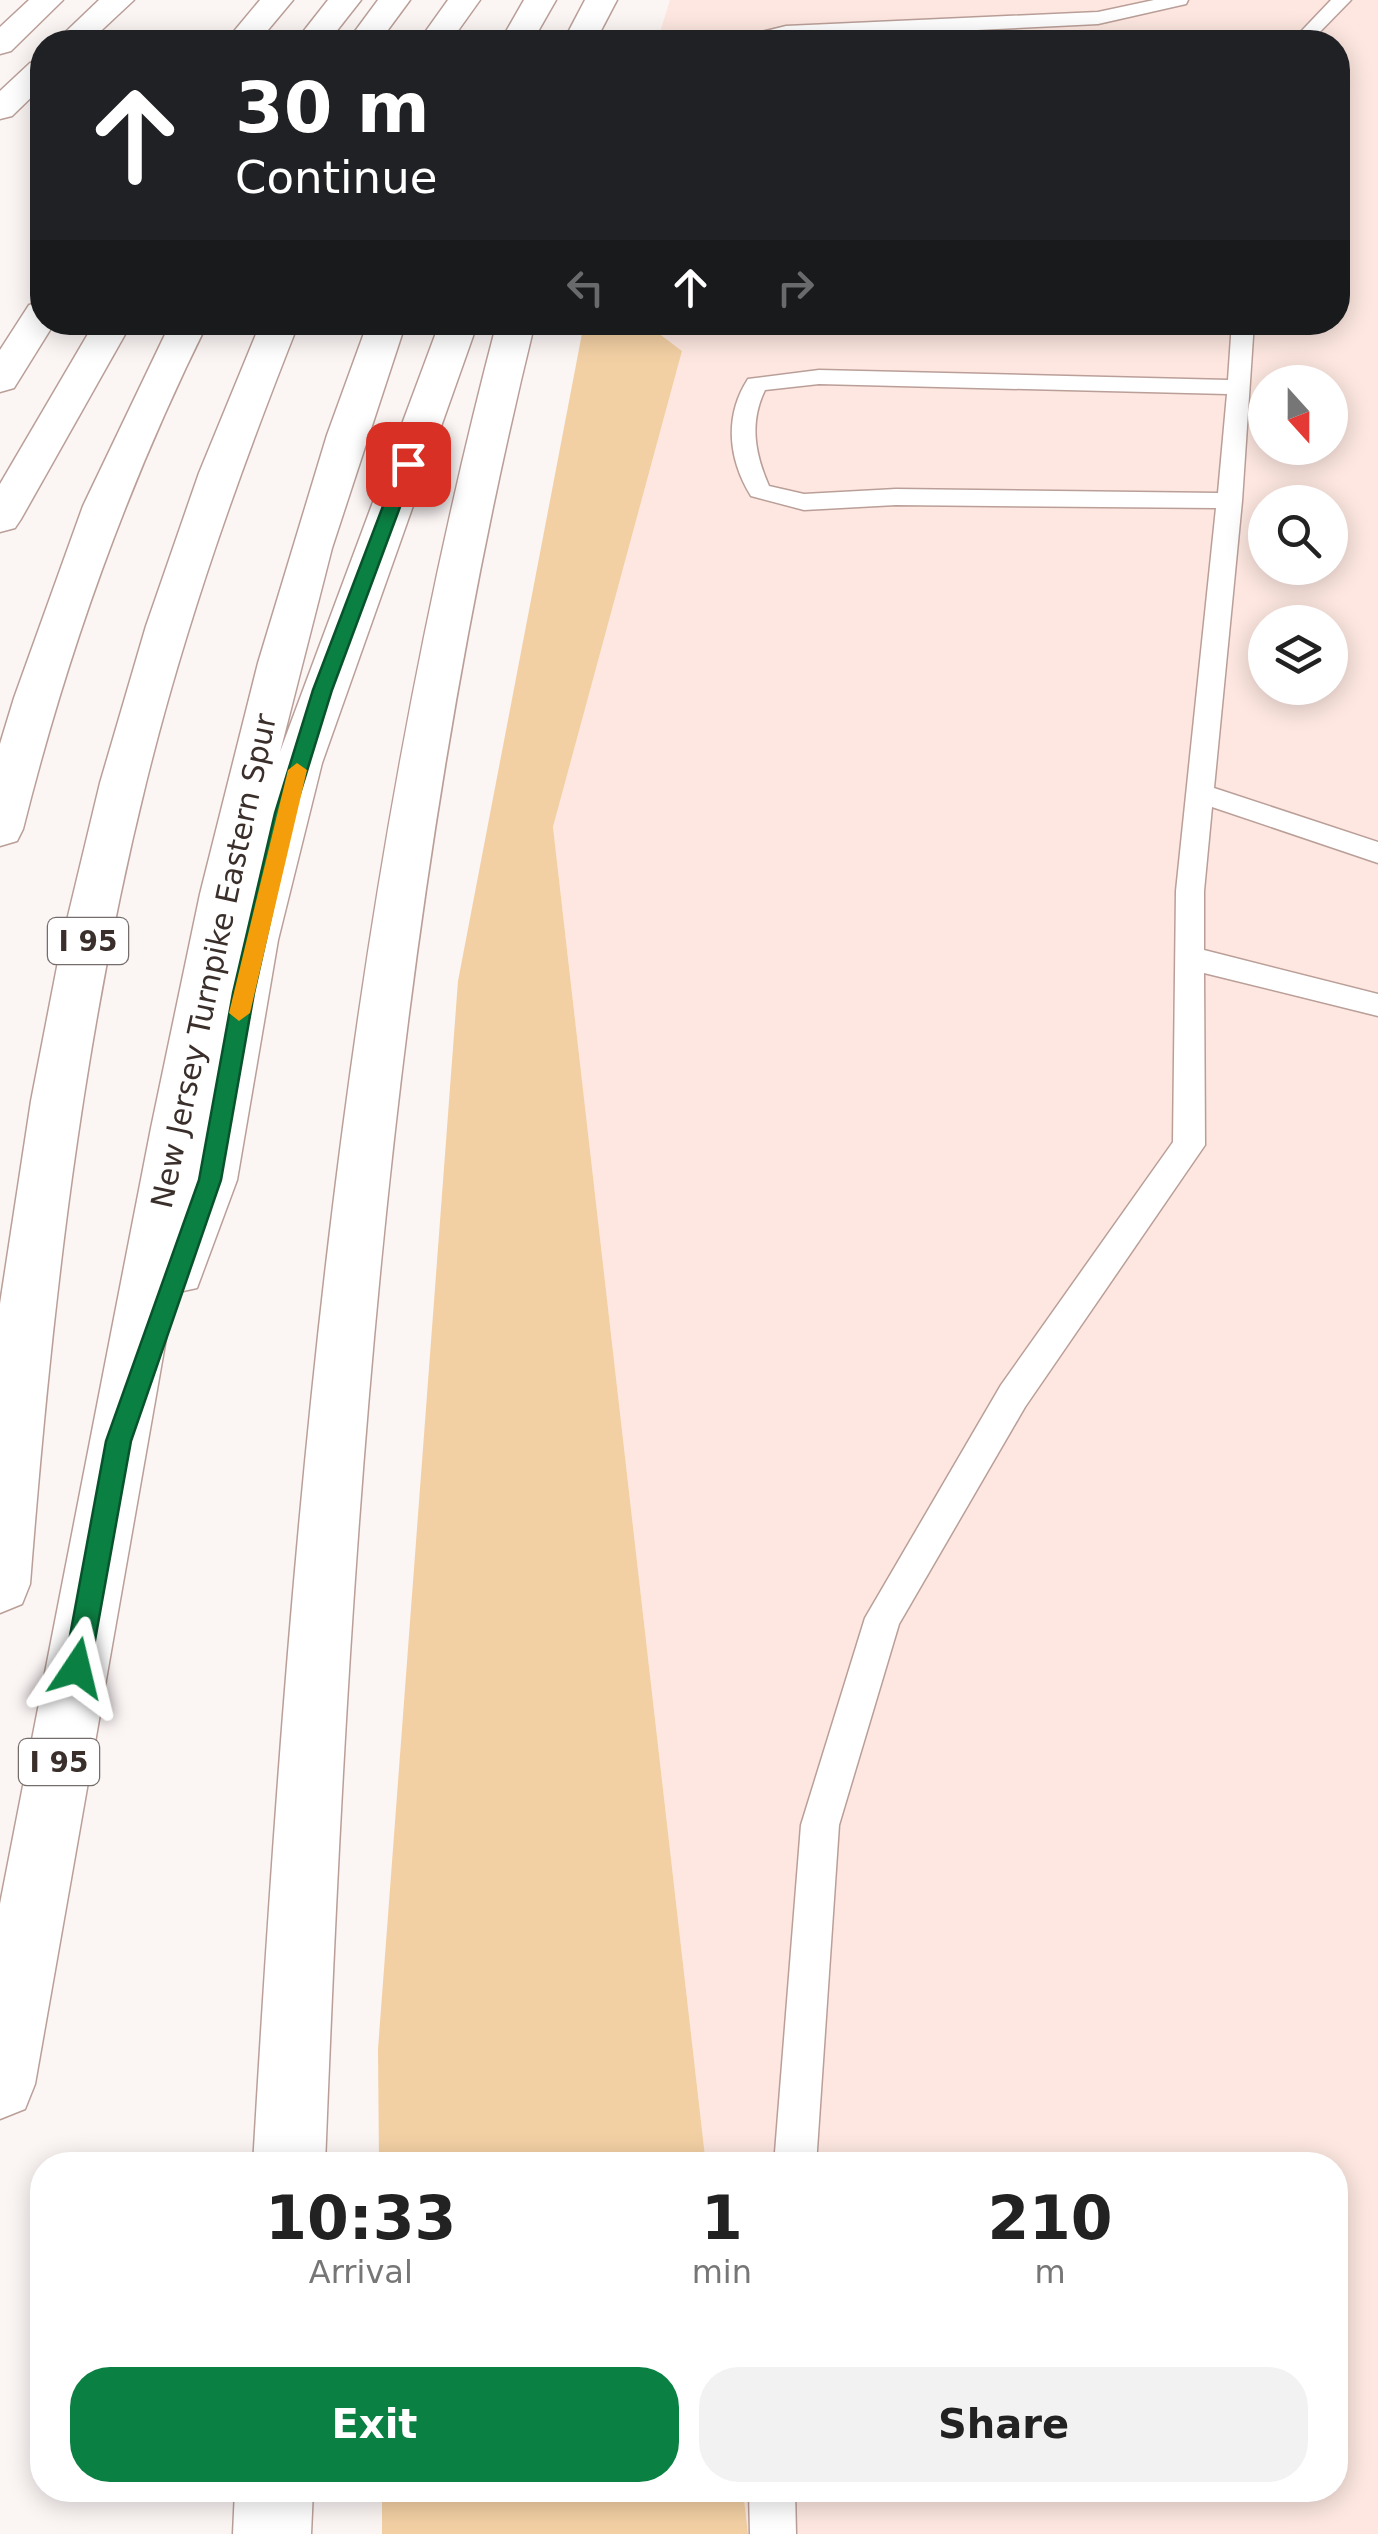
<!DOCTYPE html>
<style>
:root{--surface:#fff;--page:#f2f2f2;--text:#222;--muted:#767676;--accent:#0b8043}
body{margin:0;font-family:"DejaVu Sans",sans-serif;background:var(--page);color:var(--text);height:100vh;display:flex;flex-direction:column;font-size:38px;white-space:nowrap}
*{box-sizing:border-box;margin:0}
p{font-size:32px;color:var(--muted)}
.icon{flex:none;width:55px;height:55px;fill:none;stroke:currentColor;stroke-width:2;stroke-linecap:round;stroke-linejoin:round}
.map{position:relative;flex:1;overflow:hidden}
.side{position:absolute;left:30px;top:2152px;width:1318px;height:350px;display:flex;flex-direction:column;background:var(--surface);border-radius:40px;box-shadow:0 5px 25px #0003}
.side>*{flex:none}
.guide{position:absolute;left:30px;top:30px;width:1320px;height:305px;border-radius:40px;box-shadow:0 5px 25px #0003;background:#202124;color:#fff;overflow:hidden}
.needle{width:65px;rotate:159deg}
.controls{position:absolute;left:1248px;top:365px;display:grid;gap:20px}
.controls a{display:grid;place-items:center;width:100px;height:100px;border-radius:50%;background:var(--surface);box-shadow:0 5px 25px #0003;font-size:50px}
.pin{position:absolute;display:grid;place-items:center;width:85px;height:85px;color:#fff;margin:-42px;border-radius:20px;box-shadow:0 5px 15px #0006}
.me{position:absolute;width:110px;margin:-55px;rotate:10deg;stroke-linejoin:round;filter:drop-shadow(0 0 8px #0008)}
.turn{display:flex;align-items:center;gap:35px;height:210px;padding:0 40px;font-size:45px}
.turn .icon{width:130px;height:130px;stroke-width:2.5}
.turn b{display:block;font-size:70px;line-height:85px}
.lanes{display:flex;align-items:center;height:95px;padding:0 40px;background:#0003;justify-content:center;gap:50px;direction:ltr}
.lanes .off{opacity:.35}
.eta{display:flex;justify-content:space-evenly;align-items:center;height:170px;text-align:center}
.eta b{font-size:60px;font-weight:700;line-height:70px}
.cta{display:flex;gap:20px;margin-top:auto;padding:20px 40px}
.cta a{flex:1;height:115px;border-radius:40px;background:var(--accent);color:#fff;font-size:40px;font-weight:700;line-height:115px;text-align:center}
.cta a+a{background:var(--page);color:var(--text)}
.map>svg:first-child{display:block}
.built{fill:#fde7e0;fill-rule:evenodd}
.green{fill:#f3d0a4}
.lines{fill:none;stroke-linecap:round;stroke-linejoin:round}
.service-casing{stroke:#ba9f98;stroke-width:3}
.motorway-casing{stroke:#ba9f98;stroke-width:3}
.service{fill:#fff;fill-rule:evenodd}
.motorway{fill:#fff;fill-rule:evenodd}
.route{fill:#0b8043;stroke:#07532c;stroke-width:2.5}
.slow{fill:#f59e0b}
.labels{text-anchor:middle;stroke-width:9;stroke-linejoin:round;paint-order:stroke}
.shield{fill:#fff;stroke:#756d6b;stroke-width:2.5}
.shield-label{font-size:28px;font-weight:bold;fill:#3a2f2b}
.street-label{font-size:30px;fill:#3a2f2b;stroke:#fff}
</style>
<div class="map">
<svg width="1378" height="2534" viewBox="0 0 1378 2534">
<rect width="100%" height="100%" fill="#fbf5f4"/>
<!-- built -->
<path class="built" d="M670,0H1378V2534H748L743,2490H1335V2165H706L553,827L682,351L645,323L1338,322V42H657ZM1265,382H1330V448H1265ZM1265,502H1330V568H1265ZM1265,622H1330V688H1265Z"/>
<!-- green -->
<g class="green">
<polygon points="584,323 645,323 682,351 553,827 706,2165 379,2165 378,2049 458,981"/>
<polygon points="382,2490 743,2490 748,2534 382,2534"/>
</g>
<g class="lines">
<!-- service casing -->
<g class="service-casing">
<g id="service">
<polygon points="1154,0 1188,0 1186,4 1098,24 734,42 737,38 786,26 1098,12"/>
<polygon points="1331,0 1351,0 1310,42 1291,42"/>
<path d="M1232,322H1254L1242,501L1214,788L1378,842V863L1212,807L1204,891V950L1378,994V1016L1204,973L1205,1145L1025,1407L899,1624L839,1825L816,2165H774L801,1825L865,1618L1001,1385L1173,1142L1176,891L1216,508L896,505L804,510L751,496C728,459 724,416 748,379L819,370L1228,380ZM819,384L1227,394L1218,493L896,489L804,494L769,486C755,454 749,423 765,390Z"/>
<polygon points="749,2490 795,2490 796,2534 750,2534"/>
</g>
</g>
<!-- motorway casing -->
<g class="motorway-casing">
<g id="motorway">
<polygon points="29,0 63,0 11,51 0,54 0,27"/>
<polygon points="99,0 134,0 89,42 55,42"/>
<polygon points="260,0 293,0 258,42 225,42"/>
<polygon points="328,0 361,0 328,42 295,42"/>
<polygon points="378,0 410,0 379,42 347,42"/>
<polygon points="448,0 480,0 450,42 418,42"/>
<polygon points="524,0 556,0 532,42 500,42"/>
<polygon points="585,0 617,0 595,42 563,42"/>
<polygon points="42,60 42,87 12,116 0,119 0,91 30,63"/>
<polygon points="42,302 42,322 55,322 14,388 0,392 0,350 29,305"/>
<polygon points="95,322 132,322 21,519 15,528 0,532 0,484"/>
<path d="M171,322H208C127,485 67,653 23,829L17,841L0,846V744L14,698L83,506Z"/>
<path d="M261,322H299C239,473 185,625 146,783C81,1046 51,1314 30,1584L22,1604L0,1613V1304L31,1101L62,941L100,783L146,626L199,473Z"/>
<polygon points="368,322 406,322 332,548 280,752 440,322 478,322 322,763 278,940 237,1180 197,1288 174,1293 35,2084 25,2109 0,2119 0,1904 151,1128 200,894 258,663 327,435"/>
<path d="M497,322H535C387,924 349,1548 325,2165H253C289,1547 339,922 497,322Z"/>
<polygon points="235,2490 313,2490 311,2534 233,2534"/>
</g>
</g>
<!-- service -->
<use href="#service" class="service"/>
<!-- motorway -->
<use href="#motorway" class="motorway"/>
</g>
<!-- route -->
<polygon class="route" points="408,459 416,464 332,690 294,813 254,993 221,1180 131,1441 90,1668 86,1677 77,1680 68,1677 64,1668 106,1441 199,1180 233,993 275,813 313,690 399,464"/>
<!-- slow -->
<polygon class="slow" points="297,763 307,770 250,1013 239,1021 229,1013 288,770"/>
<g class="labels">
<!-- shield labels -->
<g class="shield">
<rect x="48" y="918" width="80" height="46" rx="8"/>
<rect x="19" y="1739" width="80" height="46" rx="8"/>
</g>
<g class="shield-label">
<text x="88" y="951">I 95</text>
<text x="59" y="1772">I 95</text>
</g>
<!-- street labels -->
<g class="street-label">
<text transform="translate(214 961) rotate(-78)" y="10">New Jersey Turnpike Eastern Spur</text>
</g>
</g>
</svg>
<div class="controls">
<a><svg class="needle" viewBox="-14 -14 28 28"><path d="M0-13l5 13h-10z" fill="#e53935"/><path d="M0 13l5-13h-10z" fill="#767676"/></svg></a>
<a><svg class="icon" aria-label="search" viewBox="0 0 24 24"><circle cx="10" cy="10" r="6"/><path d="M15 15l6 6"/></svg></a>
<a><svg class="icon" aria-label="layers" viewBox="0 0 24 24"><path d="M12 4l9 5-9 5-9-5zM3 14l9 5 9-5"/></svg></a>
</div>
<div class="pin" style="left:408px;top:464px;background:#d93025"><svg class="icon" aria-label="arrive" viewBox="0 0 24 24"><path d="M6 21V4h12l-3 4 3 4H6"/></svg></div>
<svg class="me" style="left:77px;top:1668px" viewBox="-20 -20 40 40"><path d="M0-17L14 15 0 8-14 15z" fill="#0b8043" stroke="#fff" stroke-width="4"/></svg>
<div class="guide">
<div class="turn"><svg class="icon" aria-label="ahead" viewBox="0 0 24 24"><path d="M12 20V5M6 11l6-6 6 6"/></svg><div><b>30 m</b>Continue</div></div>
<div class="lanes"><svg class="icon off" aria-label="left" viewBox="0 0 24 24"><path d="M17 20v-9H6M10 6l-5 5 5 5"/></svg><svg class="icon" aria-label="ahead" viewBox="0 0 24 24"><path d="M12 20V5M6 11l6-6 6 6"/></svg><svg class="icon off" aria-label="right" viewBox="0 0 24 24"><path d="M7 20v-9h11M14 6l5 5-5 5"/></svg></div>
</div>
<section class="side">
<div class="eta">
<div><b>10:33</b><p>Arrival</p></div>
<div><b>1</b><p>min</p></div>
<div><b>210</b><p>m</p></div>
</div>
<div class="cta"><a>Exit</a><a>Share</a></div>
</section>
</div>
